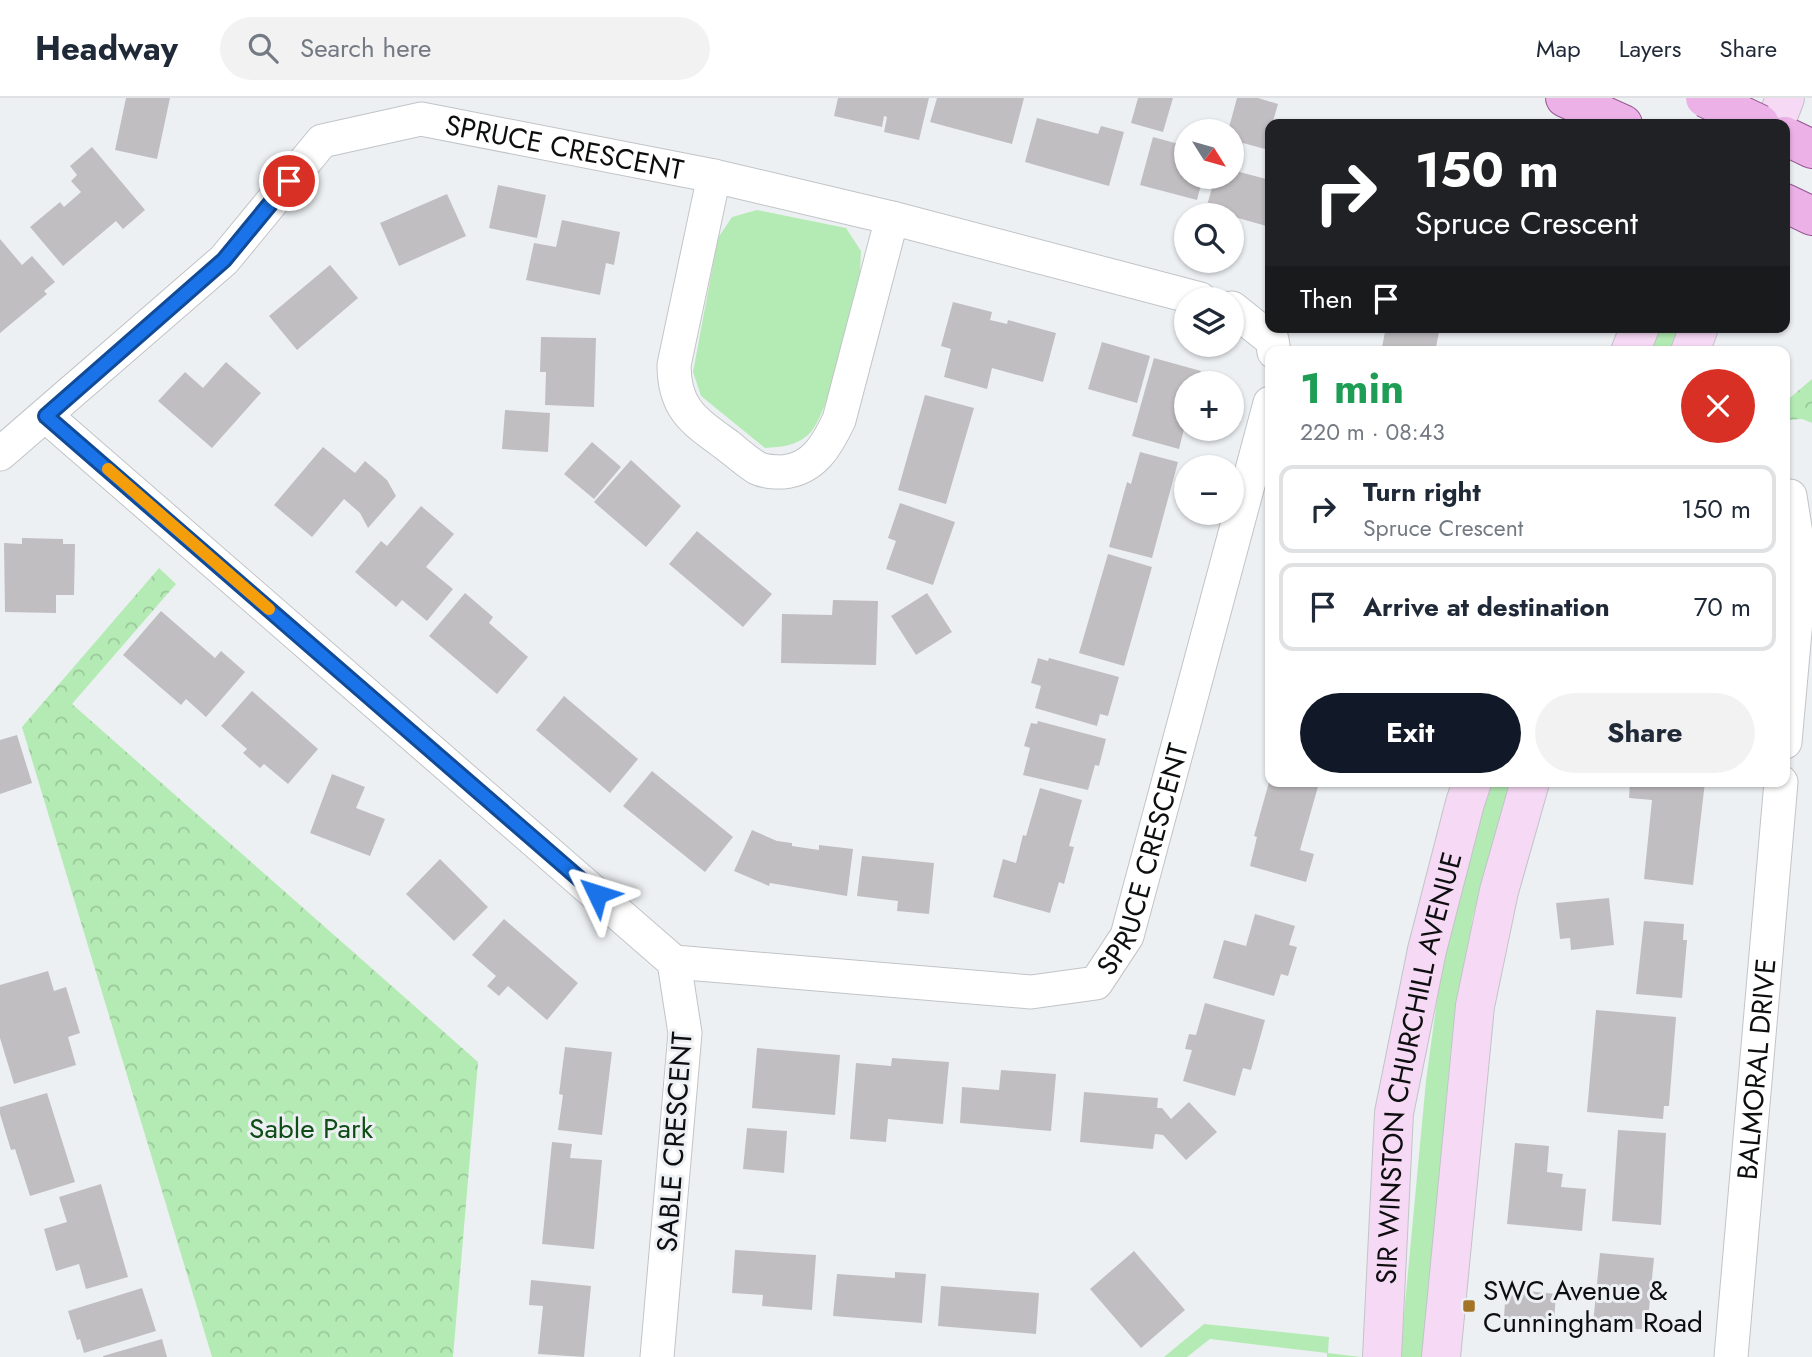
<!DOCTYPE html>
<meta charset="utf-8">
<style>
:root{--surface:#fff;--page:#f2f2f3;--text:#1f2937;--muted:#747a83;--line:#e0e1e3;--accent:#111827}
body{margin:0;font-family:Jost,sans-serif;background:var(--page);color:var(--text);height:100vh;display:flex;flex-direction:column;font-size:26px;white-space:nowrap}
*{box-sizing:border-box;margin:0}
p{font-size:23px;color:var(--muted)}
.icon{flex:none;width:38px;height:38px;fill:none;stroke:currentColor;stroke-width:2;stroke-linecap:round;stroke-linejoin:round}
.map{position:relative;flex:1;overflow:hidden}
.details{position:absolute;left:1265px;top:248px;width:525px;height:441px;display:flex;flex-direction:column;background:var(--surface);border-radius:14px;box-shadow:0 2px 5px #0004}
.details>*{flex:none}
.guide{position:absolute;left:1265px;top:21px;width:525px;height:214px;border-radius:14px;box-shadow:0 2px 5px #0004;background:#202124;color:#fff;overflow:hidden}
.needle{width:46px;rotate:127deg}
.buttons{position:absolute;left:1174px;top:21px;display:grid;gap:14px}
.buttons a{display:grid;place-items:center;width:70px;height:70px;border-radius:50%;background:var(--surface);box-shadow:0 2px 5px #0004;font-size:35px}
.pin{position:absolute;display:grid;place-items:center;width:60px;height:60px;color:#fff;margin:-30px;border:4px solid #fff;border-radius:50%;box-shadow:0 2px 7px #0007}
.me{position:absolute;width:77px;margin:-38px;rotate:311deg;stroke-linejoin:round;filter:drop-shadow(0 0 5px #0008)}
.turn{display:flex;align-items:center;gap:24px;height:147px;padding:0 35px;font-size:32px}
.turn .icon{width:91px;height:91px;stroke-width:2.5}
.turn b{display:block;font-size:49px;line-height:60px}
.then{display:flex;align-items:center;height:66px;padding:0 35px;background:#0003;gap:14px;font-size:26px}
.round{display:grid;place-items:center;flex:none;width:74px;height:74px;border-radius:37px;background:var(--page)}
.summary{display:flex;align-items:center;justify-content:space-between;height:119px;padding:0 35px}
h1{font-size:42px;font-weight:700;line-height:52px;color:#1e9e55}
.primary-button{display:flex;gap:14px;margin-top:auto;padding:14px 35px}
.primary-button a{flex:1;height:80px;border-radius:42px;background:var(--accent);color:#fff;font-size:28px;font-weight:700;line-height:80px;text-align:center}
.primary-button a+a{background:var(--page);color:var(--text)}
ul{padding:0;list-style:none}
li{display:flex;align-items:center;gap:21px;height:88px;margin:0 14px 10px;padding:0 21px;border:4px solid var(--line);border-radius:14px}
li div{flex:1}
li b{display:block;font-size:26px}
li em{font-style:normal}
header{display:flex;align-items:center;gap:42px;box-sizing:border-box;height:98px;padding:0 35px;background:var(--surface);border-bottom:2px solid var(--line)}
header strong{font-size:33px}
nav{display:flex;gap:38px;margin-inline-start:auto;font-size:24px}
.search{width:490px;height:63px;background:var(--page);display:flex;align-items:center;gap:18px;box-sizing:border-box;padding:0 24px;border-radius:38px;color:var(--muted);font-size:26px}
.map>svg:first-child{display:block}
.grass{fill:#b4ebb4}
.park{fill:url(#park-crowns)}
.building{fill:#c1bec1}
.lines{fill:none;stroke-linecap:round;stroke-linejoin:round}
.street-casing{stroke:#c1c4c7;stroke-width:35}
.secondary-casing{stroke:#c1c4c7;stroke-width:40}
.primary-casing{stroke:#965792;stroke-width:40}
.street{stroke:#fff;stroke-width:33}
.secondary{stroke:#f6d9f4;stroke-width:38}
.primary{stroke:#ecb2e8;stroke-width:38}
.primary-bridge-casing{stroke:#965792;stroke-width:40;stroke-linecap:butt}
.primary-bridge{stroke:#ecb2e8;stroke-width:38}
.route-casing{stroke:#114b97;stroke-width:18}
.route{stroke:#1a73e8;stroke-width:12}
.slow{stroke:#f59e0b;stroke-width:12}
.poi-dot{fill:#a37328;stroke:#edf0f3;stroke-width:2.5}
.labels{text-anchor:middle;stroke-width:6;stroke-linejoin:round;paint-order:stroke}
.street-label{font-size:28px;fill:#0d0e0f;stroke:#edf0f3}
.park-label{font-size:28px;fill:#0f4d16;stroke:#edf0f3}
.poi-label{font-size:28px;fill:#0d0e0f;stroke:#edf0f3;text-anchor:start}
</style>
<header>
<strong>Headway</strong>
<div class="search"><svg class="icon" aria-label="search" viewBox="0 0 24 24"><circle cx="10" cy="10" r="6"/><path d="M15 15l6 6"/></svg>Search here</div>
<nav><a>Map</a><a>Layers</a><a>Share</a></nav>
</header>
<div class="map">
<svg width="1812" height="1259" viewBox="0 0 1812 1259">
<defs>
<pattern id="park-crowns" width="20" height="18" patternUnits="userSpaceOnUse" patternTransform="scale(1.75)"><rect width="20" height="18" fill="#b4ebb4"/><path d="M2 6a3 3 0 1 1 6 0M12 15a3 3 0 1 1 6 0" fill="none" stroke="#9ac89a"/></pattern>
</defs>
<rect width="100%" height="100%" fill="#edf0f3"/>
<!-- grass -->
<g class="grass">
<path d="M757,112L846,130L861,153L860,175C851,209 831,313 810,335C797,348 781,349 765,350L701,298L693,274L718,140L732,119Z"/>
<polygon points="1660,229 1679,229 1670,254 1651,254"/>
<polygon points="1491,684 1512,684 1473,818 1451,950 1423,1259 1400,1259 1426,983 1440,880 1463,774"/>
<polygon points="1204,1226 1329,1239 1328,1255 1361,1259 1327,1259 1327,1255 1210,1241 1187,1259 1164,1259"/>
</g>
<!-- park -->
<g class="park">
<polygon points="1812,281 1812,325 1802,321 1785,322 1785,304"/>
<polygon points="159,470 176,486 72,606 478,964 453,1259 212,1259 22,629"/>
</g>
<!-- building -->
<g class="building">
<polygon points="126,0 170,0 157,61 115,52"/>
<polygon points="838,0 929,0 919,42 884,34 887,19 884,18 882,29 834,18"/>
<polygon points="937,0 1024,0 1012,46 930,24"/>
<polygon points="1138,0 1173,0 1163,34 1131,25"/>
<polygon points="1237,0 1258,0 1278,6 1265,51 1232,42 1232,33 1228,33"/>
<polygon points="1037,20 1098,36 1101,28 1124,34 1109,88 1025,64"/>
<polygon points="1153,39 1186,48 1186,79 1203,79 1197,102 1140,87"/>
<polygon points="92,49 145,112 123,131 116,123 63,168 30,129 60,104 64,109 81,94 71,83 77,77 70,68"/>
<polygon points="1232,72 1270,82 1270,129 1206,111 1215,79 1232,79"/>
<polygon points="498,87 546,97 537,140 489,130"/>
<polygon points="447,96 466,138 399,168 380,125"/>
<polygon points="562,122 620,134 614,167 606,165 600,197 526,182 534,145 556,149"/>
<polygon points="0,141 22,167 32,158 55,184 44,193 47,196 0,235"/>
<polygon points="330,167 358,200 297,252 269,218"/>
<polygon points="953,204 992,214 990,222 1007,226 1008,222 1056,235 1043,284 992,270 987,291 944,279 951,251 941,248"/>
<polygon points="1386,229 1440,229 1435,254 1381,254"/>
<polygon points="541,239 596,240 594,309 545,307 546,274 540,274"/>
<polygon points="1102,244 1150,258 1137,305 1088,291"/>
<polygon points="1154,260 1201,273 1197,285 1186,285 1186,323 1179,351 1132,338"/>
<polygon points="226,264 261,295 212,350 158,303 185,274 203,290"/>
<polygon points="925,297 974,310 946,406 898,392"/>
<polygon points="505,312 550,315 548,354 502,351"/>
<polygon points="592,344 621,369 594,401 564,376"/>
<polygon points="323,349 355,375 365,363 387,382 396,398 368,430 360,415 344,401 312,439 274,407"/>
<polygon points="1140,354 1178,364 1152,460 1109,449 1127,384 1131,386"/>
<polygon points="631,362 681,408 646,449 594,404"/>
<polygon points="900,405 955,424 933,487 886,471 896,443 888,440"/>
<polygon points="421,408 454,436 426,469 453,491 427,523 402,502 396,509 355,474 381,443 387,448"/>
<polygon points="697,433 772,496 743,529 669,466"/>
<polygon points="22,440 63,441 63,446 75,446 74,497 56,497 56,515 5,514 4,445 22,446"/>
<polygon points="1108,456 1152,469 1124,568 1079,555"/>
<polygon points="465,495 493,519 489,525 528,559 497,596 429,538"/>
<polygon points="927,495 952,534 916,557 891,518"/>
<polygon points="833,502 878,503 876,567 781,565 782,516 832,517"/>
<polygon points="161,513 215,560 221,553 245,574 206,619 186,601 181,607 123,557"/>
<polygon points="1038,560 1048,563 1049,560 1119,579 1108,618 1100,616 1097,628 1035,610 1041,588 1031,585"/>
<polygon points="252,593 318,651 288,686 264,666 260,670 243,655 247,651 221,628"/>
<polygon points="564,598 638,661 610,695 536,632"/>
<polygon points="1038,623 1106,641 1099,668 1095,667 1088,692 1023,677 1030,650 1024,648 1031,625 1037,626"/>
<polygon points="17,637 32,685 0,696 0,642"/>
<polygon points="652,673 733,739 705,774 623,708"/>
<polygon points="332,676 365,689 356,710 385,721 370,758 310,735"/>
<polygon points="1269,684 1319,685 1300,752 1314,756 1306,784 1250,768 1257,739 1254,738"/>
<polygon points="1630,684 1705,684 1693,787 1644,781 1652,702 1629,700"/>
<polygon points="1040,690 1082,702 1069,748 1074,749 1064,786 1059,784 1050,815 993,799 1003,761 1016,765 1023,737 1026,738"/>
<polygon points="752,732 777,743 792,745 792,748 819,752 819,747 853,751 847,798 770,785 769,788 734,773"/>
<polygon points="862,758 934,765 929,816 897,813 898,803 857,798"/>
<polygon points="440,761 488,809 454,843 406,796"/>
<polygon points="1609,800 1614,847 1571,852 1570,840 1560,841 1556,805"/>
<polygon points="1255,816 1295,828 1289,847 1297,849 1288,878 1281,876 1274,898 1213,880 1224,842 1246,848"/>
<polygon points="504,821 578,885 547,922 508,888 499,898 487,888 496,878 472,857"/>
<polygon points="1644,823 1684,826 1683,842 1687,842 1682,900 1636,896"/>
<polygon points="48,873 54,893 66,889 80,935 68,939 76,967 14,986 0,940 0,887"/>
<polygon points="1205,905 1265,922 1251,972 1243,970 1235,998 1183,983 1192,952 1185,951 1189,936 1196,937"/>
<polygon points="1596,912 1676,919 1669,1008 1664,1008 1663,1021 1587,1014"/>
<polygon points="565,949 612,954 602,1037 558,1032 563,997 559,996"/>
<polygon points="757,950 840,957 835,1017 752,1010"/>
<polygon points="892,960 949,964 943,1026 888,1021 886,1044 850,1041 856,965 891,968"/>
<polygon points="1001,972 1056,976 1051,1033 960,1025 962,989 999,992"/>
<polygon points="1084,994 1158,1000 1157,1010 1162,1010 1171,1021 1189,1004 1217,1034 1186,1062 1163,1037 1155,1036 1153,1051 1080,1044"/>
<polygon points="47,995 75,1084 30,1098 15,1051 11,1052 0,1016 0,1009"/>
<polygon points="747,1030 787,1033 784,1075 743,1071"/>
<polygon points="1618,1032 1666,1035 1661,1127 1612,1123"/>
<polygon points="552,1044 572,1046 570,1060 602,1062 594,1151 542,1146"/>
<polygon points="1515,1045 1549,1048 1547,1074 1563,1076 1561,1089 1586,1091 1582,1133 1507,1126"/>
<polygon points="101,1086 128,1179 86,1191 79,1166 56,1173 44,1131 67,1124 59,1099"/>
<polygon points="735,1152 816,1157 812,1212 762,1208 763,1197 732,1195"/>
<polygon points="1134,1153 1185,1212 1141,1250 1090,1191"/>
<polygon points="1600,1155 1654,1160 1647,1232 1593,1226"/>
<polygon points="895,1174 926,1176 922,1225 833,1218 837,1176 895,1180"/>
<polygon points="531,1182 591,1188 584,1259 538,1256 543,1208 529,1207"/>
<polygon points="941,1188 1039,1195 1036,1236 938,1228"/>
<polygon points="142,1190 156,1233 84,1255 80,1241 77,1242 68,1213"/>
<polygon points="1506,1191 1556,1196 1553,1237 1503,1232"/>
<polygon points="162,1241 167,1259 103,1259 103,1258"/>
</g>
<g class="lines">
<!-- street casing -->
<g class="street-casing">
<g id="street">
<path d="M714,78L674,267C674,311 694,323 727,347C737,355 747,364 757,370C765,374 775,374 783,374C814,371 827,347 839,322L892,120"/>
<polyline points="1232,210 1272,242 1274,254"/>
<polyline points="46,318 674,864 685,935 657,1259"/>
<path id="s1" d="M0,356L224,162L322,43L421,21L714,78L892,120L1200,201"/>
<polyline points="1785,644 1801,467 1790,398"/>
<path id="s2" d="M674,864L1031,894L1096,885L1127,838L1270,305"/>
<path id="s3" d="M1731,1259L1781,684"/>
</g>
</g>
<!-- secondary casing -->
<g class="secondary-casing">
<g id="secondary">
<polyline points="1775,26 1785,0"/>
<polyline points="1630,254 1640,229"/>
<polyline points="1690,254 1699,229"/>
<path id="s4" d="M1382,1259L1394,1015L1427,852L1465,705L1472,684"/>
<polyline points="1441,1259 1475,908 1499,793 1530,684"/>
</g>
</g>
<!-- primary casing -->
<g class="primary-casing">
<g id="primary">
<polyline points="1565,0 1623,26"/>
<polyline points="1785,38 1812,51"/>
<polyline points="1785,105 1812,118"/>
</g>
</g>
<!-- street -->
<use href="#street" class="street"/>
<!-- secondary -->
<use href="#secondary" class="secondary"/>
<!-- primary -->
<use href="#primary" class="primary"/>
<!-- primary-bridge casing -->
<g class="primary-bridge-casing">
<polyline id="primary-bridge" points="1705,0 1760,26"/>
</g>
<!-- primary-bridge -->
<use href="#primary-bridge" class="primary-bridge"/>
</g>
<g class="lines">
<!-- route casing -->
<g class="route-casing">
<polyline id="route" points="289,83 224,162 46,318 597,796"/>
</g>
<!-- route -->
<use href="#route" class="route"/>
<!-- slow -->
<polyline class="slow" points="108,371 269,511"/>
</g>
<!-- markers -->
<rect class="poi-dot" x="1462" y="1201" width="14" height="14" rx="3.5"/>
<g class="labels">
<!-- street labels -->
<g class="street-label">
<text dy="10" stroke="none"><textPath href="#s1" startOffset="698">SPRUCE CRESCENT</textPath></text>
<text dy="10" stroke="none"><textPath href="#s2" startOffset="558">SPRUCE CRESCENT</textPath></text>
<text dy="10" stroke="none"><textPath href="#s4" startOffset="292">SIR WINSTON CHURCHILL AVENUE</textPath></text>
<text dy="10" stroke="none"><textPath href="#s3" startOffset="289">BALMORAL DRIVE</textPath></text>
<text transform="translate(674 1044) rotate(-86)" y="10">SABLE CRESCENT</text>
</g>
<!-- park labels -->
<g class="park-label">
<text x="311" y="1040">Sable Park</text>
</g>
<!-- poi labels -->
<g class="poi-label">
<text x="1483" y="1202">SWC Avenue &amp;<tspan x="1483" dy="32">Cunningham Road</tspan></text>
</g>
</g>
</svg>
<div class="buttons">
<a><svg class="needle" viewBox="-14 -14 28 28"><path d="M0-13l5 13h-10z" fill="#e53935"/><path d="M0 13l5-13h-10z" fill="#747a83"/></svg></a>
<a><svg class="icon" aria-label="search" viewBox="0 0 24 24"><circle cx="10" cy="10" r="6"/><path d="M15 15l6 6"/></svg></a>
<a><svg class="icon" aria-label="layers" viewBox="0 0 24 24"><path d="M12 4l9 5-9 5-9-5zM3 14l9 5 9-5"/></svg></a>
<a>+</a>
<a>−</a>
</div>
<div class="pin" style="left:289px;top:83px;background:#d93025"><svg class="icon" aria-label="arrive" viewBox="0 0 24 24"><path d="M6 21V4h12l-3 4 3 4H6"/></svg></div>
<svg class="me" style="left:597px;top:796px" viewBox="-20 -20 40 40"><path d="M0-17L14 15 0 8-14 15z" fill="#1a73e8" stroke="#fff" stroke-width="4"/></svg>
<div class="guide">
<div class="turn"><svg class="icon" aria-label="right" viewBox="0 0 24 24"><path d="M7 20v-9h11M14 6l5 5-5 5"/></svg><div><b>150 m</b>Spruce Crescent</div></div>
<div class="then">Then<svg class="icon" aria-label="arrive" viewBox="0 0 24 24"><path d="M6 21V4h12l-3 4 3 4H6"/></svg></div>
</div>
<section class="details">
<div class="summary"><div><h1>1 min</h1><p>220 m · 08:43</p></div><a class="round" style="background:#d93025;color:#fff"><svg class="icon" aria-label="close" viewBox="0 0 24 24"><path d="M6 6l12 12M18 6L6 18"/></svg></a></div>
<ul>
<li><svg class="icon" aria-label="right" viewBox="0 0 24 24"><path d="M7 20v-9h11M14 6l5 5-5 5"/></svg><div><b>Turn right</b><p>Spruce Crescent</p></div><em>150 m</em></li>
<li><svg class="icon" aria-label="arrive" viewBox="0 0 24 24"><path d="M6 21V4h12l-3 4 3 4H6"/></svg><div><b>Arrive at destination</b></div><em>70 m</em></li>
</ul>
<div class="primary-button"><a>Exit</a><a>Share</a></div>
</section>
</div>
